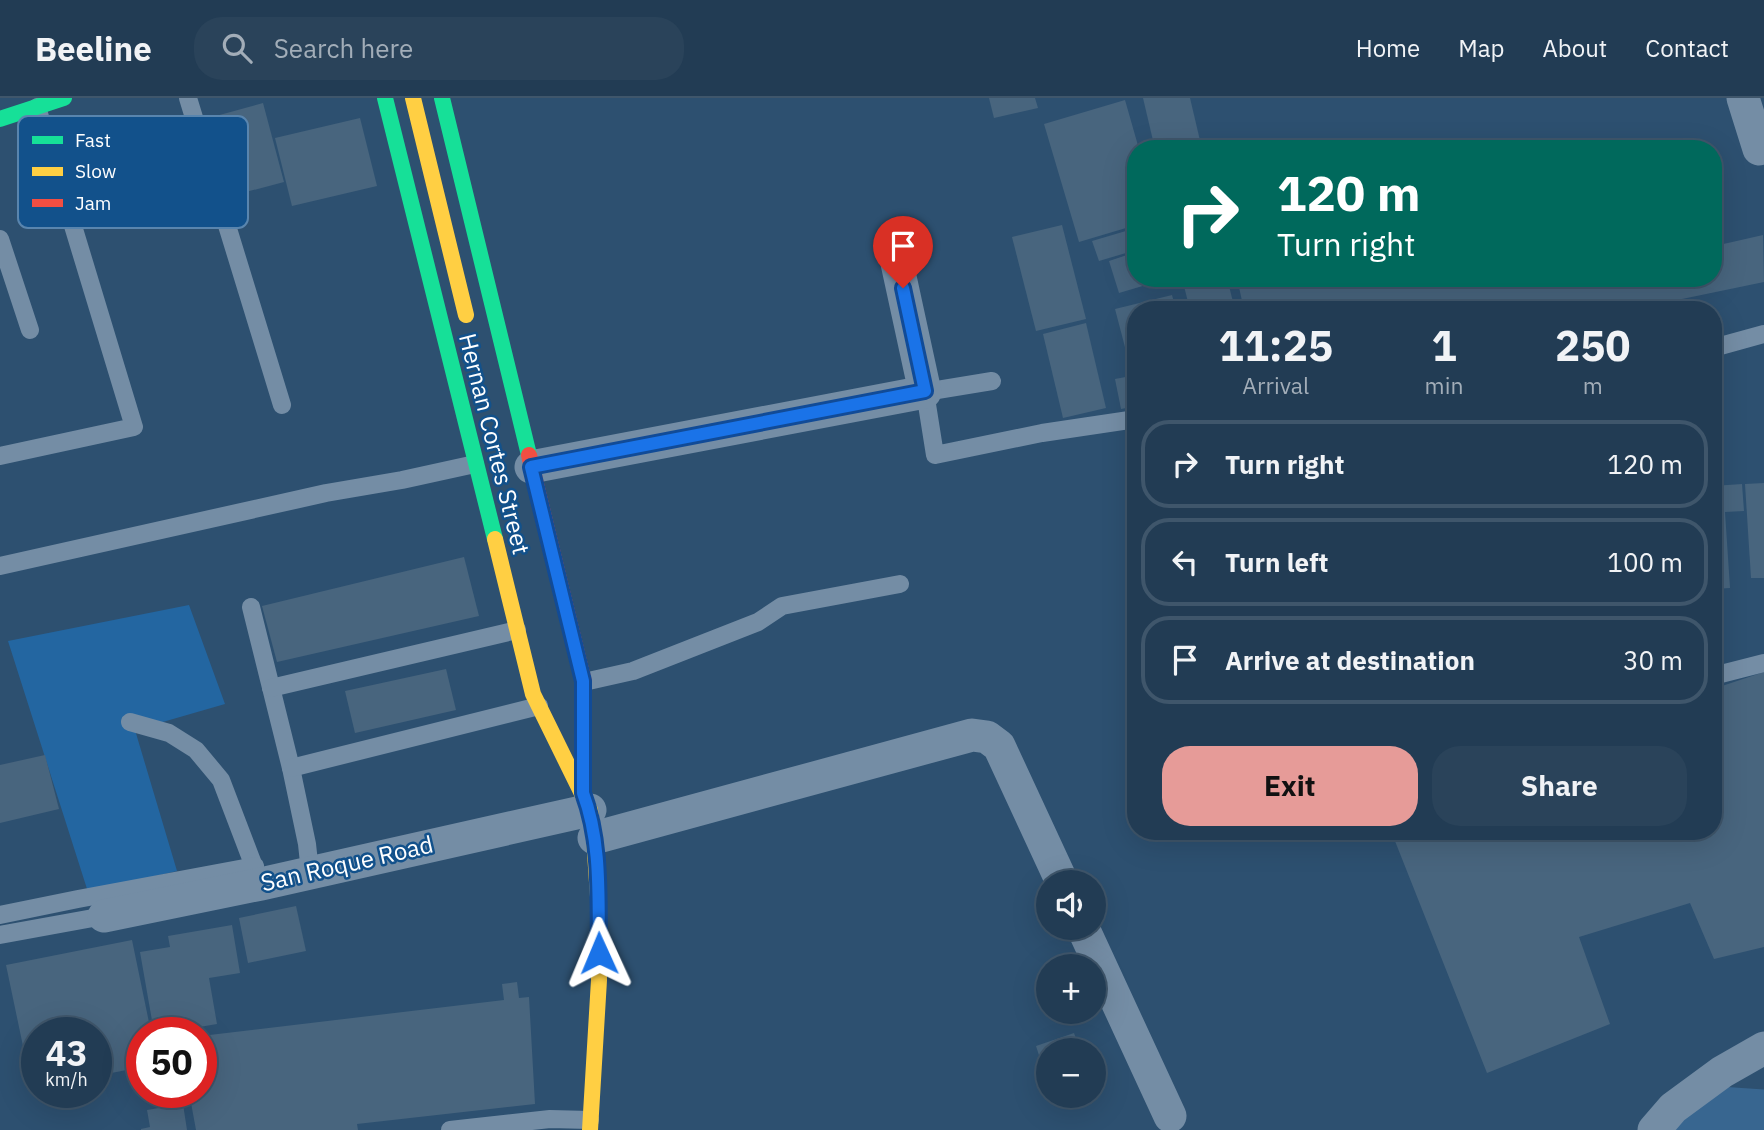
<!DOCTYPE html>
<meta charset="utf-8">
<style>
:root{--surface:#223c54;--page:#2a435a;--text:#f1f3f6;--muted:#a2adb8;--line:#3f566b;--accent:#e69b98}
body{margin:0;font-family:"IBM Plex Sans",sans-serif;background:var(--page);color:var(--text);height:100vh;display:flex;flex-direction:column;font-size:26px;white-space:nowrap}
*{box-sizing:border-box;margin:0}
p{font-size:23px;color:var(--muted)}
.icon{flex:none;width:38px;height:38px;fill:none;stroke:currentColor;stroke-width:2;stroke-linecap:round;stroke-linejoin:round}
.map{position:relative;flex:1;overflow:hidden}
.drawer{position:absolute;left:1127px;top:203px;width:595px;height:539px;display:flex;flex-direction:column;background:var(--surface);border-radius:28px;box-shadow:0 7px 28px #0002,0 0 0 2px var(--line)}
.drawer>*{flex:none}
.hud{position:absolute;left:1127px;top:42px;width:595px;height:147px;border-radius:28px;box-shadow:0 7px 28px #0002,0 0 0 2px var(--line);background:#00695c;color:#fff;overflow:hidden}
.tools{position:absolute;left:1036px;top:772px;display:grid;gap:14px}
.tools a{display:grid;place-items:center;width:70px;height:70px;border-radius:50%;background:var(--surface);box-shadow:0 7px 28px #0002,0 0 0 2px var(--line);font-size:35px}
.speed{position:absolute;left:21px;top:919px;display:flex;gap:14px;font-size:35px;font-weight:700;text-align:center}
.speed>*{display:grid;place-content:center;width:91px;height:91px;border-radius:50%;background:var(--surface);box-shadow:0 7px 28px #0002,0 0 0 2px var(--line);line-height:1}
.speed small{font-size:18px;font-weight:400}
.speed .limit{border:10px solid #d22;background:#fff;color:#111}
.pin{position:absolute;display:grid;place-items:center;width:60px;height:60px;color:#fff;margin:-72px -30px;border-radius:50% 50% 50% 0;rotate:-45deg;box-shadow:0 0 7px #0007}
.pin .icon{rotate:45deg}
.me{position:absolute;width:77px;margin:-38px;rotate:359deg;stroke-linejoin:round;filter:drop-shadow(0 0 5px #0008)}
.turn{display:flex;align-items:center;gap:24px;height:147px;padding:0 35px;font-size:32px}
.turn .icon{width:91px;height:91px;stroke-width:2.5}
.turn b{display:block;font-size:49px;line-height:60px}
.eta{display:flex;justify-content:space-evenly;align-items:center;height:119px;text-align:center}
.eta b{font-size:42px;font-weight:700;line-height:49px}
.primary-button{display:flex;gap:14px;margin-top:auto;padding:14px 35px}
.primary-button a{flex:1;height:80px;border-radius:28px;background:var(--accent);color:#111;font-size:28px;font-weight:700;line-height:80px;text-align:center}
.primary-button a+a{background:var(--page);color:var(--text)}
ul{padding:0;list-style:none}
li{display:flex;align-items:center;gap:21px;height:88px;margin:0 14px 10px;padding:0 21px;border:4px solid var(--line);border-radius:28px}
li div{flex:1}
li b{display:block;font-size:26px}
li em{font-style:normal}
header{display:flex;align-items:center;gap:42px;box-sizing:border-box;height:98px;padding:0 35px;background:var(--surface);border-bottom:2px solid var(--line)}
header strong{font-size:33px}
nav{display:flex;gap:38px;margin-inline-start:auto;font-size:24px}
.search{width:490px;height:63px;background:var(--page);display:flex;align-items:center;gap:18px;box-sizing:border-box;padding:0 24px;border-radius:28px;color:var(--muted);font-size:26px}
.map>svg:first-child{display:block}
.green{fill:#2366a1}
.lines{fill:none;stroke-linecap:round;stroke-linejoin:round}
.river{stroke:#386690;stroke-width:51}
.building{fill:#48657e}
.lane{stroke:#748da5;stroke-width:18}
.street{stroke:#748da5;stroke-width:33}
.fast{stroke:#16e098;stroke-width:16}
.slow{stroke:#ffcf43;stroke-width:16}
.jam{stroke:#f24e42;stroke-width:16}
.route-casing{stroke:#114b97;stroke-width:18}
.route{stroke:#1a73e8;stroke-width:12}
.labels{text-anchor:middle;stroke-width:5;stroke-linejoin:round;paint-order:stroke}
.street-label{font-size:24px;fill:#fff;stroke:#12518b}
.key{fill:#12518b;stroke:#5985ae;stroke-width:2}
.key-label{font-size:19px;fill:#fff}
</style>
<header>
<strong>Beeline</strong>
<div class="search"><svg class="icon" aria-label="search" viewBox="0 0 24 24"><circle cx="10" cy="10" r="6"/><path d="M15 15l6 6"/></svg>Search here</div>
<nav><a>Home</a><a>Map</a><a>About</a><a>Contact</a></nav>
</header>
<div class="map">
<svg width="1764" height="1032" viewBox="0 0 1764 1032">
<rect width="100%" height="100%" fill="#2d5070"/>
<!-- green -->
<polygon class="green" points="189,507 225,606 135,632 177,773 88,794 8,543"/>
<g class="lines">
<!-- river -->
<polyline class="river" points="1687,1032 1689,1029 1718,1014 1764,1017"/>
</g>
<!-- building -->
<g class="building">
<polygon points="989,0 1035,0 1038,10 994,20"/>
<polygon points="1143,0 1190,0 1202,51 1155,51"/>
<polygon points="1125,2 1139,51 1136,51 1136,127 1079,144 1044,26"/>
<polygon points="263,5 284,84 227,99 205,21"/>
<polygon points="360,20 377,88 292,108 275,40"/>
<polygon points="1062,127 1086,221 1036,233 1012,139"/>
<polygon points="1136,130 1136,152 1099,163 1092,143"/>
<polygon points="1713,130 1719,147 1763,137 1764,184 1629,212 1244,212 1237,180 1713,180"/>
<polygon points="1136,154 1136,180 1155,180 1156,184 1119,195 1109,163"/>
<polygon points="1182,180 1227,180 1235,212 1190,212"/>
<polygon points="1172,197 1176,212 1136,212 1136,275 1132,276 1115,211"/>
<polygon points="1086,225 1106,310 1063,320 1043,236"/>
<polygon points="1136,277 1136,308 1121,311 1115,281"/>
<polygon points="1764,385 1764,480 1751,480 1745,386"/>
<polygon points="1742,386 1744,413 1725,414 1730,490 1713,491 1713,388"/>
<polygon points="464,459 479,518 277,564 262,508"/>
<polygon points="446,571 456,612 355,635 345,593"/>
<polygon points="1764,574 1764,849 1714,861 1690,805 1579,839 1610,926 1487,975 1391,733 1713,733 1713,591"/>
<polygon points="45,657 59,711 0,725 0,667"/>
<polygon points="296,808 306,853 248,865 239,820"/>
<polygon points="232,827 240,875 209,880 217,926 170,934 154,934 140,854 170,849 168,838"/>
<polygon points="132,842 151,934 142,934 142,969 96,978 96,934 37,934 37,990 32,991 6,867"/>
<polygon points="517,884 519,900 529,899 535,1006 357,1026 358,1032 196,1032 189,994 201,994 201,938 504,902 502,886"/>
<polygon points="1074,935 1080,952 1048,952 1048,985 1036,948"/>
<polygon points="1052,998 1072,998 1054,1004"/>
<polygon points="183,1006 187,1032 141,1032 141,1031 150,1029 147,1012"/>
</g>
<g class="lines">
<!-- lane -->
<g class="lane">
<polyline points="188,0 282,307"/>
<polyline points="0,141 30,232"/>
<polyline points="1713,250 1764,236"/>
<polyline points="992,283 925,294 935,357 1042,335 1136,321"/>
<polyline points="0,358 134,329 37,9"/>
<polyline points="0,468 326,395 402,382 475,366"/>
<polyline points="251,509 291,670 307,746 310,774"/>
<polyline points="1713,578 1764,565"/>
<polyline points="584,584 633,573 758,524 782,508 900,486"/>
<polyline points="271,590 517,532"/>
<polyline points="130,624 169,635 196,652 221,682 258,779"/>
<polyline points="291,670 539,608"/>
<polyline points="0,817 78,801 255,768"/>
<polyline points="0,837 104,818"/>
<polyline points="450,1032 550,1021 590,1022"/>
</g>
<!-- street -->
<g class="street">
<polyline points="1743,0 1759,51"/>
<polyline points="531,369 925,294 897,165"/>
<polyline points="594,740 972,637 987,639 999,648 1062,784"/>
<polyline points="104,818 261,786 590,712"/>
<polyline points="1083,830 1170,1018"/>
<polyline points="1654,1032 1673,1010 1722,974 1764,950"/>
</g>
<!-- fast -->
<g class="fast">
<polyline points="385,0 495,441"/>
<polyline points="442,0 529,357"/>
<polyline points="0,21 64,0"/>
</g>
<!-- slow -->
<g class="slow">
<polyline points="413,0 466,217"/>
<polyline points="495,441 533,596 590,712 594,740 598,799 599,882 590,1032"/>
</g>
<!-- jam -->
<polyline class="jam" points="529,357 584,584 583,690"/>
</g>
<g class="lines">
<!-- route casing -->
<g class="route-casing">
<path id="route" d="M599,855C598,802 602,745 583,695V583L531,369L925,293L903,190"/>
</g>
<!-- route -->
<use href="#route" class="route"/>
</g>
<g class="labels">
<!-- street labels -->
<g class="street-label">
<text transform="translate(494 346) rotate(76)" y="8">Hernan Cortes Street</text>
<text transform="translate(347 766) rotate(-13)" y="8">San Roque Road</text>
</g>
</g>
<!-- legend -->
<rect x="18" y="18" width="230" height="112" rx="10" class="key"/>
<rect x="32" y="38" width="31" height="8" fill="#16e098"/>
<rect x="32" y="69" width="31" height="9" fill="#ffcf43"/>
<rect x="32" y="101" width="31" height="8" fill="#f24e42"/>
<g class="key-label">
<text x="75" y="49">Fast</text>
<text x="75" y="80">Slow</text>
<text x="75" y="112">Jam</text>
</g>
</svg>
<div class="tools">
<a><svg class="icon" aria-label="sound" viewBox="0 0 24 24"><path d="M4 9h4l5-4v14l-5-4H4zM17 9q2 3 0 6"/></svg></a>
<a>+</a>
<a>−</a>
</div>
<div class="speed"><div>43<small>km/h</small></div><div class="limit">50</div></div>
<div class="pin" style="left:903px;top:190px;background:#d93025"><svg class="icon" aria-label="arrive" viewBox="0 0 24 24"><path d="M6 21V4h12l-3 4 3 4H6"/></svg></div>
<svg class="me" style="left:599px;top:855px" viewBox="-20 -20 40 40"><path d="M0-17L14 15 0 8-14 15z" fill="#1a73e8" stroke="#fff" stroke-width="4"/></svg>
<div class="hud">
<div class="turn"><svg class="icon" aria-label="right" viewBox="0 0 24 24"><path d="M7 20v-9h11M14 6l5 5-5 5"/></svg><div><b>120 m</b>Turn right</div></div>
</div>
<section class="drawer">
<div class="eta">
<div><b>11:25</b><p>Arrival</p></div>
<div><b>1</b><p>min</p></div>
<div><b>250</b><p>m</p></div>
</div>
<ul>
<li><svg class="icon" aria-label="right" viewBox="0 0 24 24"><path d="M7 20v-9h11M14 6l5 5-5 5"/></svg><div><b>Turn right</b></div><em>120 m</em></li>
<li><svg class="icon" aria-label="left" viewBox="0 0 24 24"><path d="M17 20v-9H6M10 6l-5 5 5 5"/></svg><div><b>Turn left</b></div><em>100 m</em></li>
<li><svg class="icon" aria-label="arrive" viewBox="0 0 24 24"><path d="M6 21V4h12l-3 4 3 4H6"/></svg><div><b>Arrive at destination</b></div><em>30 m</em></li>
</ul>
<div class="primary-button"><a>Exit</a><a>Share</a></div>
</section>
</div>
